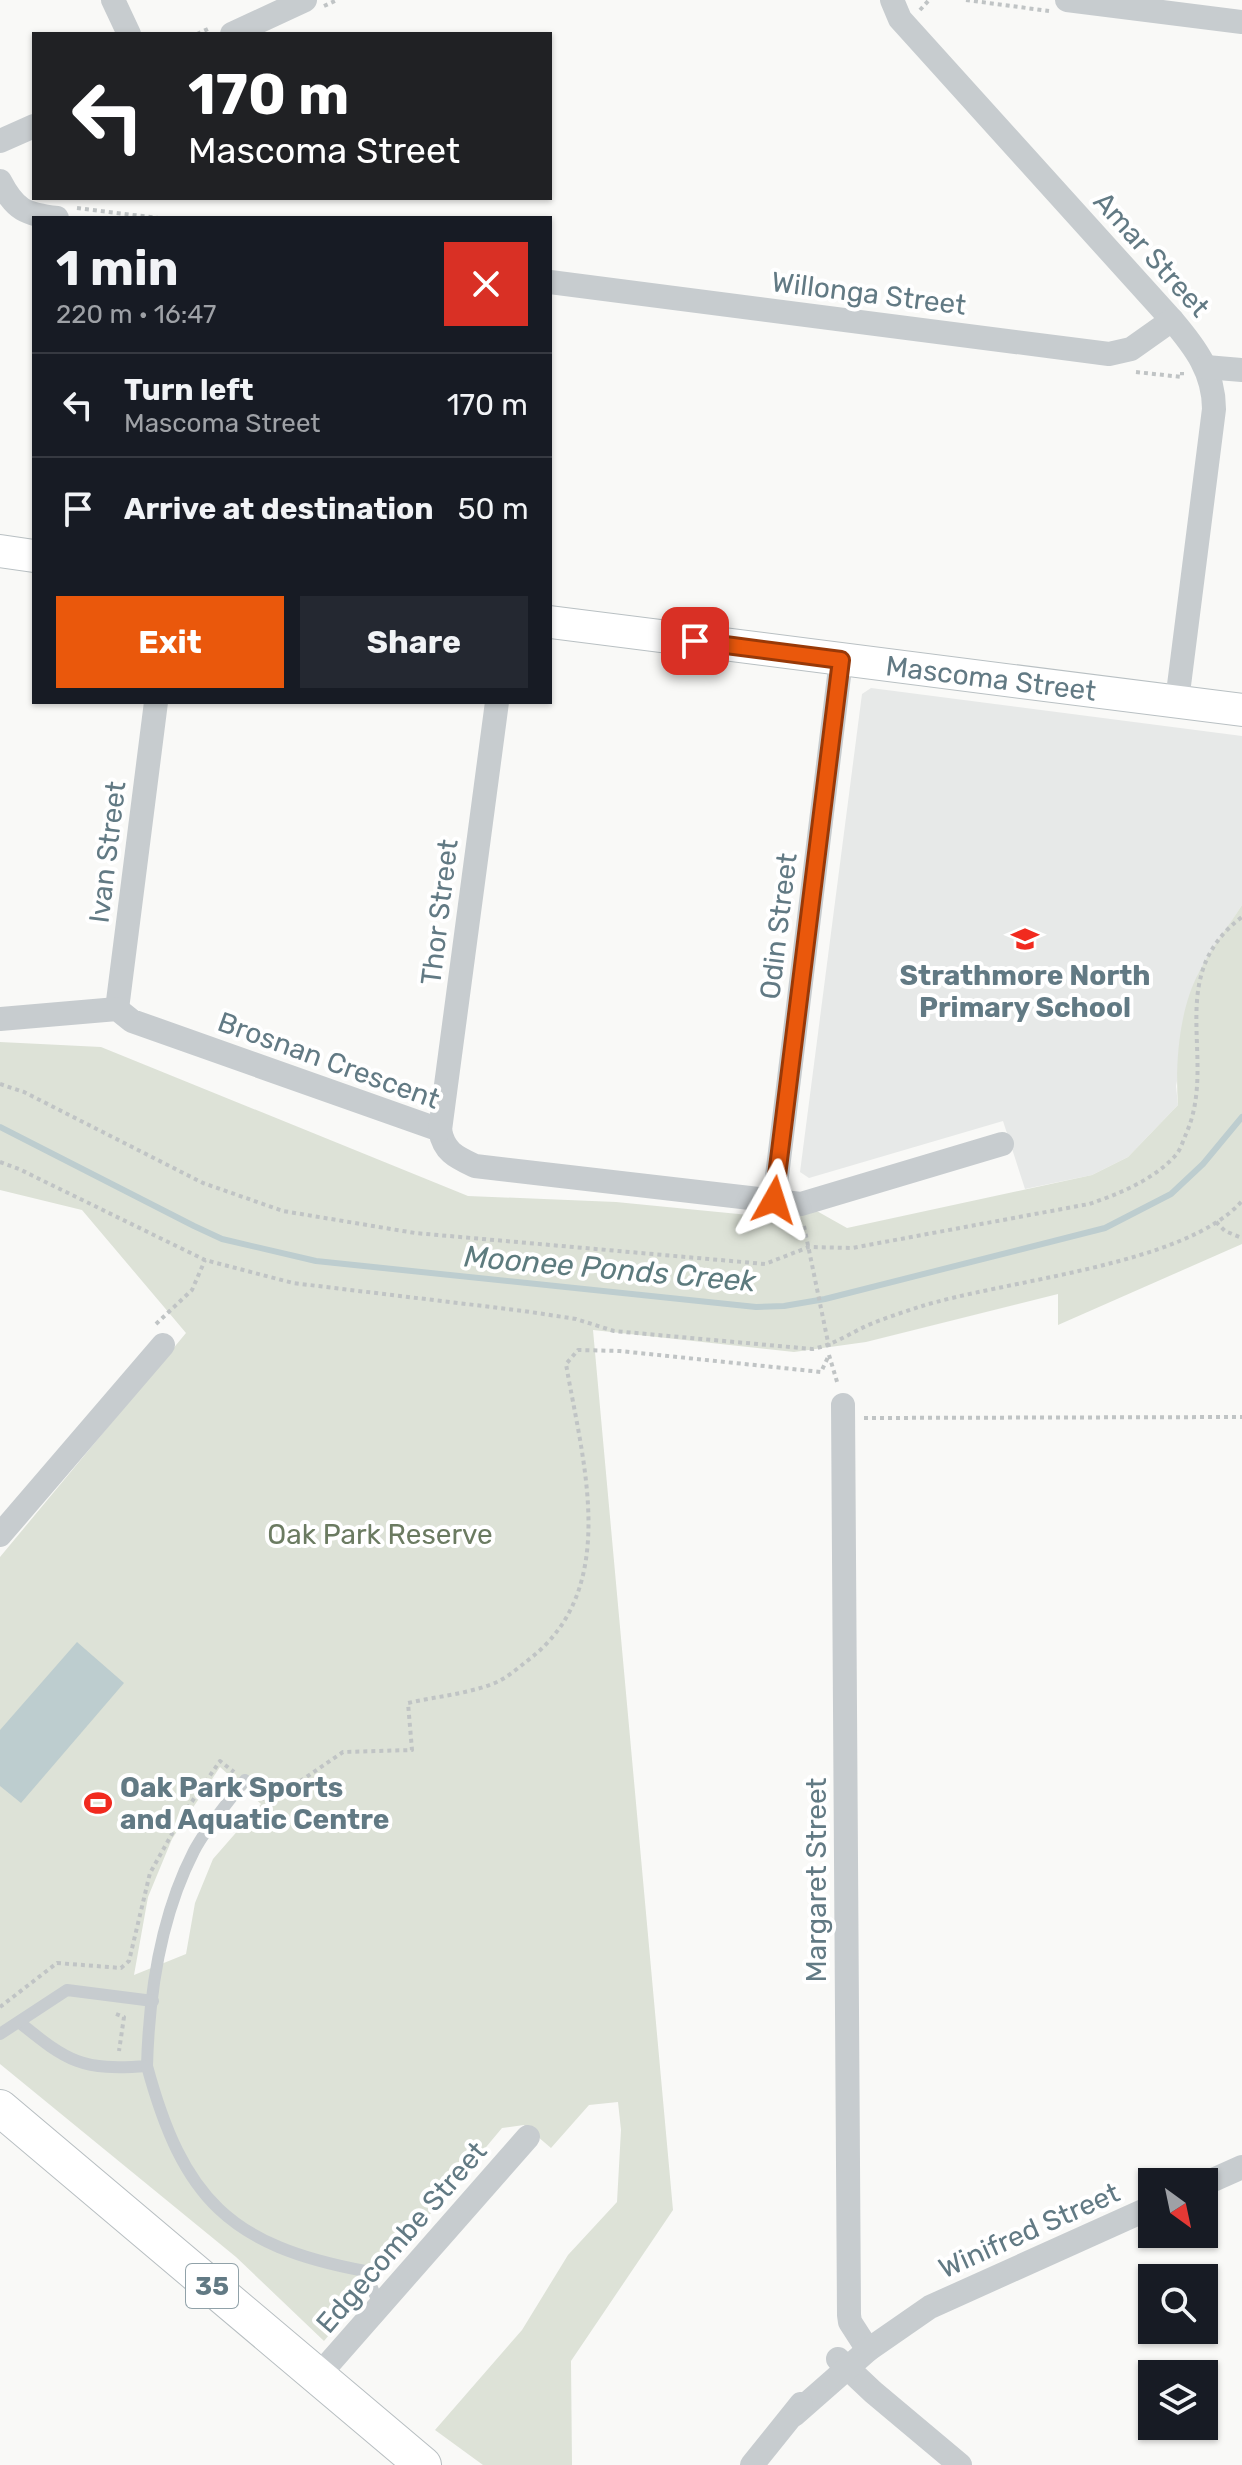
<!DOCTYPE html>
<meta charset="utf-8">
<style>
:root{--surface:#171b24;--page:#242831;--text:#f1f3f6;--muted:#9ea1a6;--line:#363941;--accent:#ea580c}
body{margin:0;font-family:Rubik,sans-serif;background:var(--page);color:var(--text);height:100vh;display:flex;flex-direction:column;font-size:30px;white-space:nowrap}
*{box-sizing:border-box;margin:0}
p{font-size:26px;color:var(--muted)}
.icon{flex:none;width:44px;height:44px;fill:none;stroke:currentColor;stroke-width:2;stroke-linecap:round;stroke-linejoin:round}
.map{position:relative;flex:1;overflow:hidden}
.details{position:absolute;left:32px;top:216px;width:520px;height:488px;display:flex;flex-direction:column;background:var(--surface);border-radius:0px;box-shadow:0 2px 6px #0004}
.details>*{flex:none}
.top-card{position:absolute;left:32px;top:32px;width:520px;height:168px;border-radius:0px;box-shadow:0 2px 6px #0004;background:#202124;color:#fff;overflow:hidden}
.needle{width:52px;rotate:147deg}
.tools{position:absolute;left:1138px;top:2168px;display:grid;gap:16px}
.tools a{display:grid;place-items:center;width:80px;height:80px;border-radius:0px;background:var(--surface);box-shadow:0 2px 6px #0004;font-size:40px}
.pin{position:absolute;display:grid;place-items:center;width:68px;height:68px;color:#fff;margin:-34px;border-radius:16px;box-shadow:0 4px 12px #0006}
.me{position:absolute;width:88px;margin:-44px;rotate:6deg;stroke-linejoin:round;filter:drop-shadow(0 0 6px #0008)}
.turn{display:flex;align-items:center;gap:28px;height:168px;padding:0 24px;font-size:36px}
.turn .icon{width:104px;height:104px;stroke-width:2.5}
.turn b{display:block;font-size:56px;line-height:68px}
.round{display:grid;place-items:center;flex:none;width:84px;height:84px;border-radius:0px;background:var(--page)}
.headline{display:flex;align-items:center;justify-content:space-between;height:136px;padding:0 24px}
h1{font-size:48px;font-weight:700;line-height:60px}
.button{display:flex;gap:16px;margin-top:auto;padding:16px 24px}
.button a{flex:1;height:92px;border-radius:0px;background:var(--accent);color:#fff;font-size:32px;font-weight:700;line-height:92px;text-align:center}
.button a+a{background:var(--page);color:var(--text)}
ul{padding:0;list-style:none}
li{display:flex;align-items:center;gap:24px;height:104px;padding:0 24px;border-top:2px solid var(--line)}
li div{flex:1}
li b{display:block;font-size:30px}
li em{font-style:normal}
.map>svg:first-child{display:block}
.built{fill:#e7e9e8}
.green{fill:#dde2d7;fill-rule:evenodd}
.water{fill:#bdcdcf}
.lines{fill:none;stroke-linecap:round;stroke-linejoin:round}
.stream{stroke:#bdcdcf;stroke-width:6}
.secondary-casing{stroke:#b9c0c3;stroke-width:34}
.primary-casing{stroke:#b7bec1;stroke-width:38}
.path{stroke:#c0c4c5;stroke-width:4;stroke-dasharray:4 4;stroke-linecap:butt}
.service{stroke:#c7cccf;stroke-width:12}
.minor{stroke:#c7cccf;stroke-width:24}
.secondary{stroke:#fff;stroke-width:32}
.primary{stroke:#fff;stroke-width:36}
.route-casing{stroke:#983908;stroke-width:20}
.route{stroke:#ea580c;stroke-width:14}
.labels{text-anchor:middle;stroke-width:8;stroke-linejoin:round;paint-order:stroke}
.shield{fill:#fff;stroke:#91a2a9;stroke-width:2}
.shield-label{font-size:26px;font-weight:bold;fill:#627a84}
.street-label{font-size:28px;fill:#627a84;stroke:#fff}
.poi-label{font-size:28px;font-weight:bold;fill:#627a84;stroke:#fff}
.park-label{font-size:28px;fill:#6b7b61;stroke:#fff}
.water-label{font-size:30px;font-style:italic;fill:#5d7b7e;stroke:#fff}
</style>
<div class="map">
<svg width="1242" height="2465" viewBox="0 0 1242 2465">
<rect width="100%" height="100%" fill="#f9f9f7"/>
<!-- built -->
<polygon class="built" points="871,688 1242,736 1242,905 1198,974 1176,1086 1178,1105 1128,1157 1092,1175 1025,1189 1003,1121 809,1178 800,1172 862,694"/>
<!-- green -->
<path class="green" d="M1242,905V1244L1058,1325V1294L866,1342L794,1352L593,1330L673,2210L571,2361L572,2465H483L435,2430L522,2330L568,2255L617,2202L621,2130L618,2102L589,2105L551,2148L524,2125L502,2128L324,2341L236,2257L0,2064V1557L186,1333L82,1210L0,1190V1042L101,1047L468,1196L616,1202L759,1216L815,1210L847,1228L1092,1175L1128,1157L1178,1105C1175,1063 1179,1010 1199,972C1211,949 1228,927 1242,905ZM220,1767L261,1804L213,1859L195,1903L186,1954L134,1975L148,1897L172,1839Z"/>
<!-- water -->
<polygon class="water" points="77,1642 124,1683 21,1803 0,1786 0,1730"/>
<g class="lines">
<!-- stream -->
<polyline class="stream" points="0,1127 194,1226 222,1239 316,1261 756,1307 784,1306 825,1299 1105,1228 1171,1194 1203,1164 1242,1117"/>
<!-- secondary casing -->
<g class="secondary-casing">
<g id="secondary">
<polyline points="0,551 34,556"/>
<polyline points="550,622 1242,710"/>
</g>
</g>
<!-- primary casing -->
<g class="primary-casing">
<polyline id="primary" points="0,2108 423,2465"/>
</g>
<!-- path -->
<g class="path">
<polyline points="966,0 1049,11"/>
<polyline points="324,6 337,0"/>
<polyline points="920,10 929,0"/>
<polyline points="197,34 210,28"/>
<polyline points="77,208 158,218"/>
<polyline points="1136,372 1182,377 1182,372"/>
<path d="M0,1084L24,1092L203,1183L283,1211L415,1233L765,1264L809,1247L852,1248L1089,1204C1119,1194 1153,1180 1175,1156C1180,1151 1183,1141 1186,1134C1219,1060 1162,977 1242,917"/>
<path d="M0,1162L19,1169L205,1260L293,1283L524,1311L576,1319L614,1331L812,1349C835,1345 851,1332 873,1323C888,1317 904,1312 919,1307C1003,1280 1185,1266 1242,1201"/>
<polyline points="1216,1222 1225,1231 1242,1238"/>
<polyline points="804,1226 829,1347"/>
<polyline points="156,1324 192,1290 205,1260"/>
<polyline points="829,1355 838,1385"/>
<polyline points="864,1418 1242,1417"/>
<path d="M256,1791L268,1803L343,1752L412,1750L408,1703C438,1696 469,1694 497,1682C508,1677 518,1668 527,1661C622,1590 583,1463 566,1364L578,1350L620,1351L821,1372L829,1355"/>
<polyline points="0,2007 57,1963 121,1968 129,1961 150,1873 182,1816 220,1761 234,1772"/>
<polyline points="116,2014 124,2017 119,2051"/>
</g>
<!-- service -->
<g class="service">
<path d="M19,2022C68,2062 82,2071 147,2066C149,1994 161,1915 194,1851C207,1826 228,1803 245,1780"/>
<polyline points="0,2034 67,1990 153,2001"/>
<path d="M147,2066C183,2199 230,2246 365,2271L380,2307"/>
</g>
<!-- minor -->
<g class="minor">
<polyline points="113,0 129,34"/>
<path d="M892,0L900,19L1172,320C1195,347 1214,372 1214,409L1177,701"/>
<polyline points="1067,0 1242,22"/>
<polyline points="232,34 305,0"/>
<polyline points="0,141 34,126"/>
<path d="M0,181C15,210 25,214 57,218"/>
<polyline points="550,282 1109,354 1131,349 1172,320"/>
<polyline points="1206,367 1242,370"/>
<polyline points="117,1009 156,702"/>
<path d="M0,1019L117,1009L132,1021L440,1130C444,1152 456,1157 475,1166L801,1204L1002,1144"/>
<polyline points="440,1130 497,702"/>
<polyline points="774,1200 841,660"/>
<polyline points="843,1405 849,2315 850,2322 868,2350"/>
<polyline points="0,1535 163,1345"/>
<polyline points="1204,2184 1242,2167"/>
<polyline points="838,2359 873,2392 960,2465"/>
<polyline points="318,2376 528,2137"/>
<polyline points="794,2415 868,2350 930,2307 1152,2207"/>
<polyline points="752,2465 801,2404"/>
</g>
<!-- secondary -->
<use href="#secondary" class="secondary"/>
<!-- primary -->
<use href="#primary" class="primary"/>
</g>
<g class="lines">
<!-- route casing -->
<g class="route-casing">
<polyline id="route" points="695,641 841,660 774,1200"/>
</g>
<!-- route -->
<use href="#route" class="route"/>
</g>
<!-- icons -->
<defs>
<g id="school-bare" transform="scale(2.16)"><path d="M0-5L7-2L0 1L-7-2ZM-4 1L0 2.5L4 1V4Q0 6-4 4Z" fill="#f12a1f" stroke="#fff" stroke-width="2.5" paint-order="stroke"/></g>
<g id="stadium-bare" transform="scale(2.16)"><path d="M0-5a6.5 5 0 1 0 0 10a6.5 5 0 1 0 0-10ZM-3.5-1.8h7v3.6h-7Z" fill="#f12a1f" stroke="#fff" stroke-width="2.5" paint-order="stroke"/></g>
</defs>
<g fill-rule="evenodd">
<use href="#school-bare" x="1025" y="939"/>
<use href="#stadium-bare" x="98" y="1803"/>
</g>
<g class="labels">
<!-- shield labels -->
<rect class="shield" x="186" y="2264" width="52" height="44" rx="6"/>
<g class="shield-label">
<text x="212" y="2295">35</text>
</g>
<!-- street labels -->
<g class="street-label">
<text transform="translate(1152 254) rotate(48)" y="10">Amar Street</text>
<text transform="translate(869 293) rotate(7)" y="10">Willonga Street</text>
<text transform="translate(991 678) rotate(7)" y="10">Mascoma Street</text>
<text transform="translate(107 852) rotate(-83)" y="10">Ivan Street</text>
<text transform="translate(439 912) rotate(-83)" y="10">Thor Street</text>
<text transform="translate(778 926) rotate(-83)" y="10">Odin Street</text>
<text transform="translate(329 1060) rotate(20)" y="10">Brosnan Crescent</text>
<text transform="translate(816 1880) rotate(-90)" y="10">Margaret Street</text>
<text transform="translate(1029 2230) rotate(-24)" y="10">Winifred Street</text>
<text transform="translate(401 2237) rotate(-49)" y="10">Edgecombe Street</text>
</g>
<!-- poi labels -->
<g class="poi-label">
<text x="1025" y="985">Strathmore North<tspan x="1025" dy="32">Primary School</tspan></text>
<text x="120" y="1797" text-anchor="start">Oak Park Sports<tspan x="120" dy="32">and Aquatic Centre</tspan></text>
</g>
<!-- park labels -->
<g class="park-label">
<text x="380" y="1544">Oak Park Reserve</text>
</g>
<!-- water labels -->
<g class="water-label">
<text transform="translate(610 1269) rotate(5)" y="10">Moonee Ponds Creek</text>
</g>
</g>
</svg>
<div class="tools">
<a><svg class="needle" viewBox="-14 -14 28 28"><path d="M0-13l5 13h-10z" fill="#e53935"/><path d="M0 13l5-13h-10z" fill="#9ea1a6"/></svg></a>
<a><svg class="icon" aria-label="search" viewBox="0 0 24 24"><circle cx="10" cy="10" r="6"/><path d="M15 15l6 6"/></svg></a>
<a><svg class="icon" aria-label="layers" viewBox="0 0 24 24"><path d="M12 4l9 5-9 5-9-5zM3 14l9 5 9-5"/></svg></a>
</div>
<div class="pin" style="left:695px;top:641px;background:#d93025"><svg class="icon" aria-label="arrive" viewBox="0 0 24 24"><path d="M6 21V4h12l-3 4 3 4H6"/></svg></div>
<svg class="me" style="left:774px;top:1200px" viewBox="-20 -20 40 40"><path d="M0-17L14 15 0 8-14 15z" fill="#ea580c" stroke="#fff" stroke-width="4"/></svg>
<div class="top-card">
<div class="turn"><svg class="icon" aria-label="left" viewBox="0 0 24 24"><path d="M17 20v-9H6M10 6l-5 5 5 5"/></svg><div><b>170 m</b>Mascoma Street</div></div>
</div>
<section class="details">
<div class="headline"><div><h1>1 min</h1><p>220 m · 16:47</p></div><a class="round" style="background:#d93025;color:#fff"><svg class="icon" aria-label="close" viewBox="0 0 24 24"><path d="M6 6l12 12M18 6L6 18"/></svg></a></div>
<ul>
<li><svg class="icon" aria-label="left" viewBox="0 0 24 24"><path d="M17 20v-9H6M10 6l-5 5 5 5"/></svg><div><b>Turn left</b><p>Mascoma Street</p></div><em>170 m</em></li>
<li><svg class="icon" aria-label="arrive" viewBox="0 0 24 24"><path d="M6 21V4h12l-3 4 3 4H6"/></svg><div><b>Arrive at destination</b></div><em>50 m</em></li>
</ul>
<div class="button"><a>Exit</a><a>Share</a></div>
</section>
</div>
